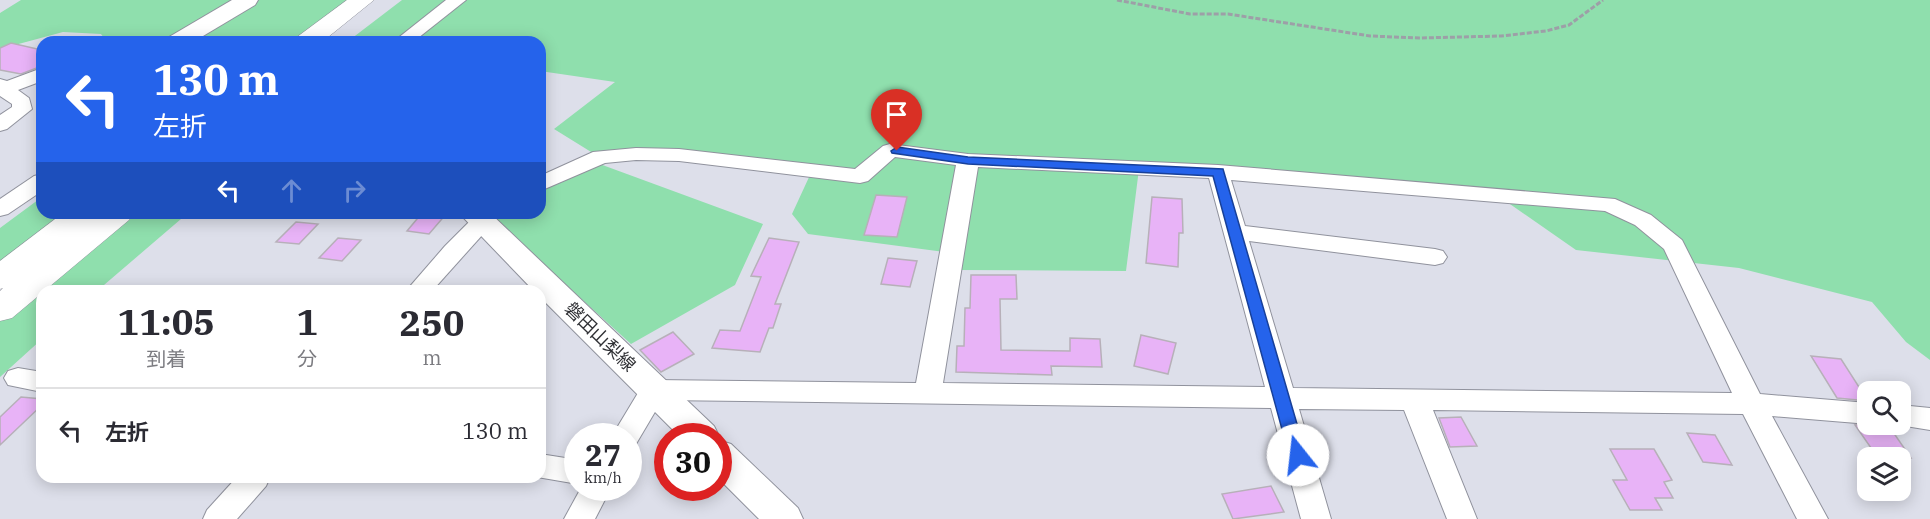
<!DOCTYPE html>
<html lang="ja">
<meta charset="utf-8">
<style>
:root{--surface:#fff;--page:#f7f7f7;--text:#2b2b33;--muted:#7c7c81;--line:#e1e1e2}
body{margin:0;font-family:"IBM Plex Serif","Noto Sans JP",serif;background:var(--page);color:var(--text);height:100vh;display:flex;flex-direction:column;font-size:22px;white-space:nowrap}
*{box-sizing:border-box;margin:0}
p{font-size:20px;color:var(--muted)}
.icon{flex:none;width:33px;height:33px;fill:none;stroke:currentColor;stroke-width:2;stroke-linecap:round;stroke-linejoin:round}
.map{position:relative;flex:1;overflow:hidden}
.drawer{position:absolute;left:36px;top:285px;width:510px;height:198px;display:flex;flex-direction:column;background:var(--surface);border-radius:18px;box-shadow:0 3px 15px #0003}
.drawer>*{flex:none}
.banner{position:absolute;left:36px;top:36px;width:510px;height:183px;border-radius:18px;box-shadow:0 3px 15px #0003;background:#2563eb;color:#fff;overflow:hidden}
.buttons{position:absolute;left:1857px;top:381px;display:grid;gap:12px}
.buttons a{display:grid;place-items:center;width:54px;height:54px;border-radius:12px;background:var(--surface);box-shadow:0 3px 15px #0003;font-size:30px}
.speed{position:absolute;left:564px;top:423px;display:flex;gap:12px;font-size:30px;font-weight:700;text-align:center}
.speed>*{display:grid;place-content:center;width:78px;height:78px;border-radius:50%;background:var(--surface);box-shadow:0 3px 15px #0003;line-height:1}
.speed small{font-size:15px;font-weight:400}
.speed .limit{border:9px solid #d22;background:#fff;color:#111}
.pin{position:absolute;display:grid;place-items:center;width:51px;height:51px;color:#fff;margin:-62px -26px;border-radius:50% 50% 50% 0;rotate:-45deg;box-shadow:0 0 6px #0007}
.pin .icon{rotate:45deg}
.me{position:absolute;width:66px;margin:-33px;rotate:344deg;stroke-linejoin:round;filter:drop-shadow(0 0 4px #0008)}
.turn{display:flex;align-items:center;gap:21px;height:126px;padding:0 18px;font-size:27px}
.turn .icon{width:78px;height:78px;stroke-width:2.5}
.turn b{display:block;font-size:42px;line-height:51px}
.lanes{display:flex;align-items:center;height:57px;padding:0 18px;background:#0003;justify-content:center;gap:30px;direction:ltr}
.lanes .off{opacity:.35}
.eta{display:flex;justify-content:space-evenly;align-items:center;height:102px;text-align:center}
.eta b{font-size:36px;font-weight:800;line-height:42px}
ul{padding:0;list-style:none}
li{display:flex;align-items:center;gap:18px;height:84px;padding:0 18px;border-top:2px solid var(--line)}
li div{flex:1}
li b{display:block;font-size:22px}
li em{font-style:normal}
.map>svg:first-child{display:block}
.green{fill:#8fdfad}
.building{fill:#e8b3f7;stroke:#b7b0b9;stroke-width:1.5}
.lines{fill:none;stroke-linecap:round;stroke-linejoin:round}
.minor-casing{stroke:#90929d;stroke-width:2}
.major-casing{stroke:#90929d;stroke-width:2}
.highway-casing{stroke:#90929d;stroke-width:1}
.path{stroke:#9d9fa7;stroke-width:3;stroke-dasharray:5 2;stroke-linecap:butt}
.minor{fill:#fff;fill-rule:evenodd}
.major{fill:#fff;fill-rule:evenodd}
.highway{fill:#fff;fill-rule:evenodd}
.route{fill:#2563eb;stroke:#184099;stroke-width:1.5}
.labels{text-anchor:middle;stroke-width:5;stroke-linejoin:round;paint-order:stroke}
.street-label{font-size:18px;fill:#303135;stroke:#fff}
</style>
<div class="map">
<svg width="1930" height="519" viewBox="0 0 1930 519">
<rect width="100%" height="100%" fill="#dddfea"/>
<!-- green -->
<g class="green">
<polygon points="21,0 348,0 291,42 107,42 101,34 63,32 0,49 0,13"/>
<polygon points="402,0 1930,0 1930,360 1906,342 1872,302 1739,268 1576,250 1487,188 1139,169 1126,271 957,270 952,253 808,234 792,214 810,175 860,176 710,158 596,155 554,129 615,82 540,71 540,42 347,42"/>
<polygon points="597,163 763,224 735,285 631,344 492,218 497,213 540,213 540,185"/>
<polygon points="42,197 42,213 72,213 0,270 0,228"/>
<polygon points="128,213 188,213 97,291 42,291 42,339 0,377 0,318"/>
</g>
<!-- building -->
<g class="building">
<polygon points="11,43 42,50 42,66 21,74 0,70 0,48"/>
<polygon points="876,195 907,197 897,237 864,235"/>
<polygon points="1152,197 1182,199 1183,233 1179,233 1178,267 1146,263"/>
<polygon points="422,213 447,213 429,234 407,231"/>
<polygon points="296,222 318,224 299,244 276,242"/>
<polygon points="338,238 361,240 342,261 319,258"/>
<polygon points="769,238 799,242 775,304 781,304 773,328 769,328 760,352 712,348 720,330 740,331 761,277 751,276"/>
<polygon points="888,258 917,261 910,287 881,284"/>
<polygon points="971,275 1016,275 1017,299 1000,299 1001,350 1070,351 1070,338 1100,339 1102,367 1051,366 1052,375 956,372 957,346 964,346 965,308 970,308"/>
<polygon points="673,332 694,354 661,372 640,350"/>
<polygon points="1141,335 1176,343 1168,374 1134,366"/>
<polygon points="1811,356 1841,359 1868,401 1837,398"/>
<polygon points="21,397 42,399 42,405 0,445 0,417"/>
<polygon points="1461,417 1477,446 1450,447 1439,418"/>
<polygon points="1871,424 1883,424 1886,429 1891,429 1911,458 1878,458 1855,425"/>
<polygon points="1687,433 1715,435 1732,465 1703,462"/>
<polygon points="1610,449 1654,449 1672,480 1664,482 1673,498 1655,498 1662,510 1630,510 1613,480 1627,480"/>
<polygon points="1271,486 1284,512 1233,519 1222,494"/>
</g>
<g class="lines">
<!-- minor casing -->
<g class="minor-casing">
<g id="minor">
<polygon points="446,0 466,0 413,42 393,42"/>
<polygon points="42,68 42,81 18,90 29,98 32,109 7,129 0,131 0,115 12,107 12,104 0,96 0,79 7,81"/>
<path d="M890,144L968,154L1218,165L1615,199L1651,215L1682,240L1760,394L1868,403L1869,424L1772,416L1828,519H1797L1743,414L1433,410L1477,519H1447L1404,410L1299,409L1331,519H1301L1271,408L662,400L636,444L628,446V436H612L644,383L654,380L916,383L956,165L895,157L868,181L860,183L679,161L636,160L605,163L540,191V176L593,152L636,148L679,149L855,169L883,146ZM978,167L1209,178L1265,387L943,383ZM1231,180L1605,211L1635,225L1664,249L1732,393L1293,388L1249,241L1435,265L1443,263L1447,257L1443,251L1435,249L1245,226Z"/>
<polygon points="42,174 42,191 8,214 0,216 0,199 34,176"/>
<polygon points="478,213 502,213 432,291 406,291 445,246"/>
<polygon points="18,368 42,372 42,392 8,385 4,378 8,371"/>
<polygon points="1900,405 1930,408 1930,430 1893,424 1900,424"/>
<polygon points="540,454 578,460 578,484 537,477 540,477"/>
<polygon points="237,477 270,477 266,486 237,519 203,519 207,510"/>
<polygon points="581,488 611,488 595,519 564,519"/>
</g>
</g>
<!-- major casing -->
<g class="major-casing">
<g id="major">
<polygon points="232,0 258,0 255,5 193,42 166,42 169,37"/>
<polygon points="459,213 490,213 714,426 719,436 718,437 679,436 540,297 540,291 534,291"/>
<polygon points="718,440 731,444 798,508 803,519 759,519 718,478"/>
</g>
</g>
<!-- highway casing -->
<g class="highway-casing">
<g id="highway">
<polygon points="347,0 374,0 322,42 293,42 297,37"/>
<polygon points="63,213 93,213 95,216 98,213 134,213 129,220 12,318 0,321 0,291 3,288 0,289 0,261"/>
</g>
</g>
<!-- path -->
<polyline class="path" points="1117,0 1190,14 1228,14 1370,36 1420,38 1501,36 1546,31 1569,25 1603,0"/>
<!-- minor -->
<use href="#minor" class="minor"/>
<!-- major -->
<use href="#major" class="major"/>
<!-- highway -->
<use href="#highway" class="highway"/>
</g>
<!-- route -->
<polygon class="route" points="897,147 968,157 1223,169 1306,455 1304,460 1298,462 1292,460 1289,455 1213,176 968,164 892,153 891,151"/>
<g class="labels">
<!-- street labels -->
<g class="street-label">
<text transform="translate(600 337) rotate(44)" y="6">磐田山梨線</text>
</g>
</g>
</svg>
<div class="buttons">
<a><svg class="icon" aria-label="search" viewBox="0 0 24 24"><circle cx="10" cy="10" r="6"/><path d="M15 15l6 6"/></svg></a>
<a><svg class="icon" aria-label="layers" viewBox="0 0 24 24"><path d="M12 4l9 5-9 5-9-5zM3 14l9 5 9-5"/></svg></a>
</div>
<div class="speed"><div>27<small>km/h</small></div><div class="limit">30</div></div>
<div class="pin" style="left:897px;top:151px;background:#d93025"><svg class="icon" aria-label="arrive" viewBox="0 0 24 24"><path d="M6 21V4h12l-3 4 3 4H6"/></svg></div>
<svg class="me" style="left:1298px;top:455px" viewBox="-20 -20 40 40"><circle r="19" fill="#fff"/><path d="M0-13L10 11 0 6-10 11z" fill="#2563eb"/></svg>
<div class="banner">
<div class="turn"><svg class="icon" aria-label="left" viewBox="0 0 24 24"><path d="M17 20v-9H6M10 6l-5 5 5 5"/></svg><div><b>130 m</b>左折</div></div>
<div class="lanes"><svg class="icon" aria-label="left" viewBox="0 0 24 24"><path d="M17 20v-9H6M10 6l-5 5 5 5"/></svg><svg class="icon off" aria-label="ahead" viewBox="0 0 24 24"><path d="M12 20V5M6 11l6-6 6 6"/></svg><svg class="icon off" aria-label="right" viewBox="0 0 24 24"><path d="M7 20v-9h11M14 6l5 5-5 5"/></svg></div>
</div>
<section class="drawer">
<div class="eta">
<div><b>11:05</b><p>到着</p></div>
<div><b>1</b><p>分</p></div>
<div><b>250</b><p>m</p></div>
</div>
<ul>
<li><svg class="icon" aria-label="left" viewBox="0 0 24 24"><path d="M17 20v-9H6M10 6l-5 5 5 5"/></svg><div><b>左折</b></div><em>130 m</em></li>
</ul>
</section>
</div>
